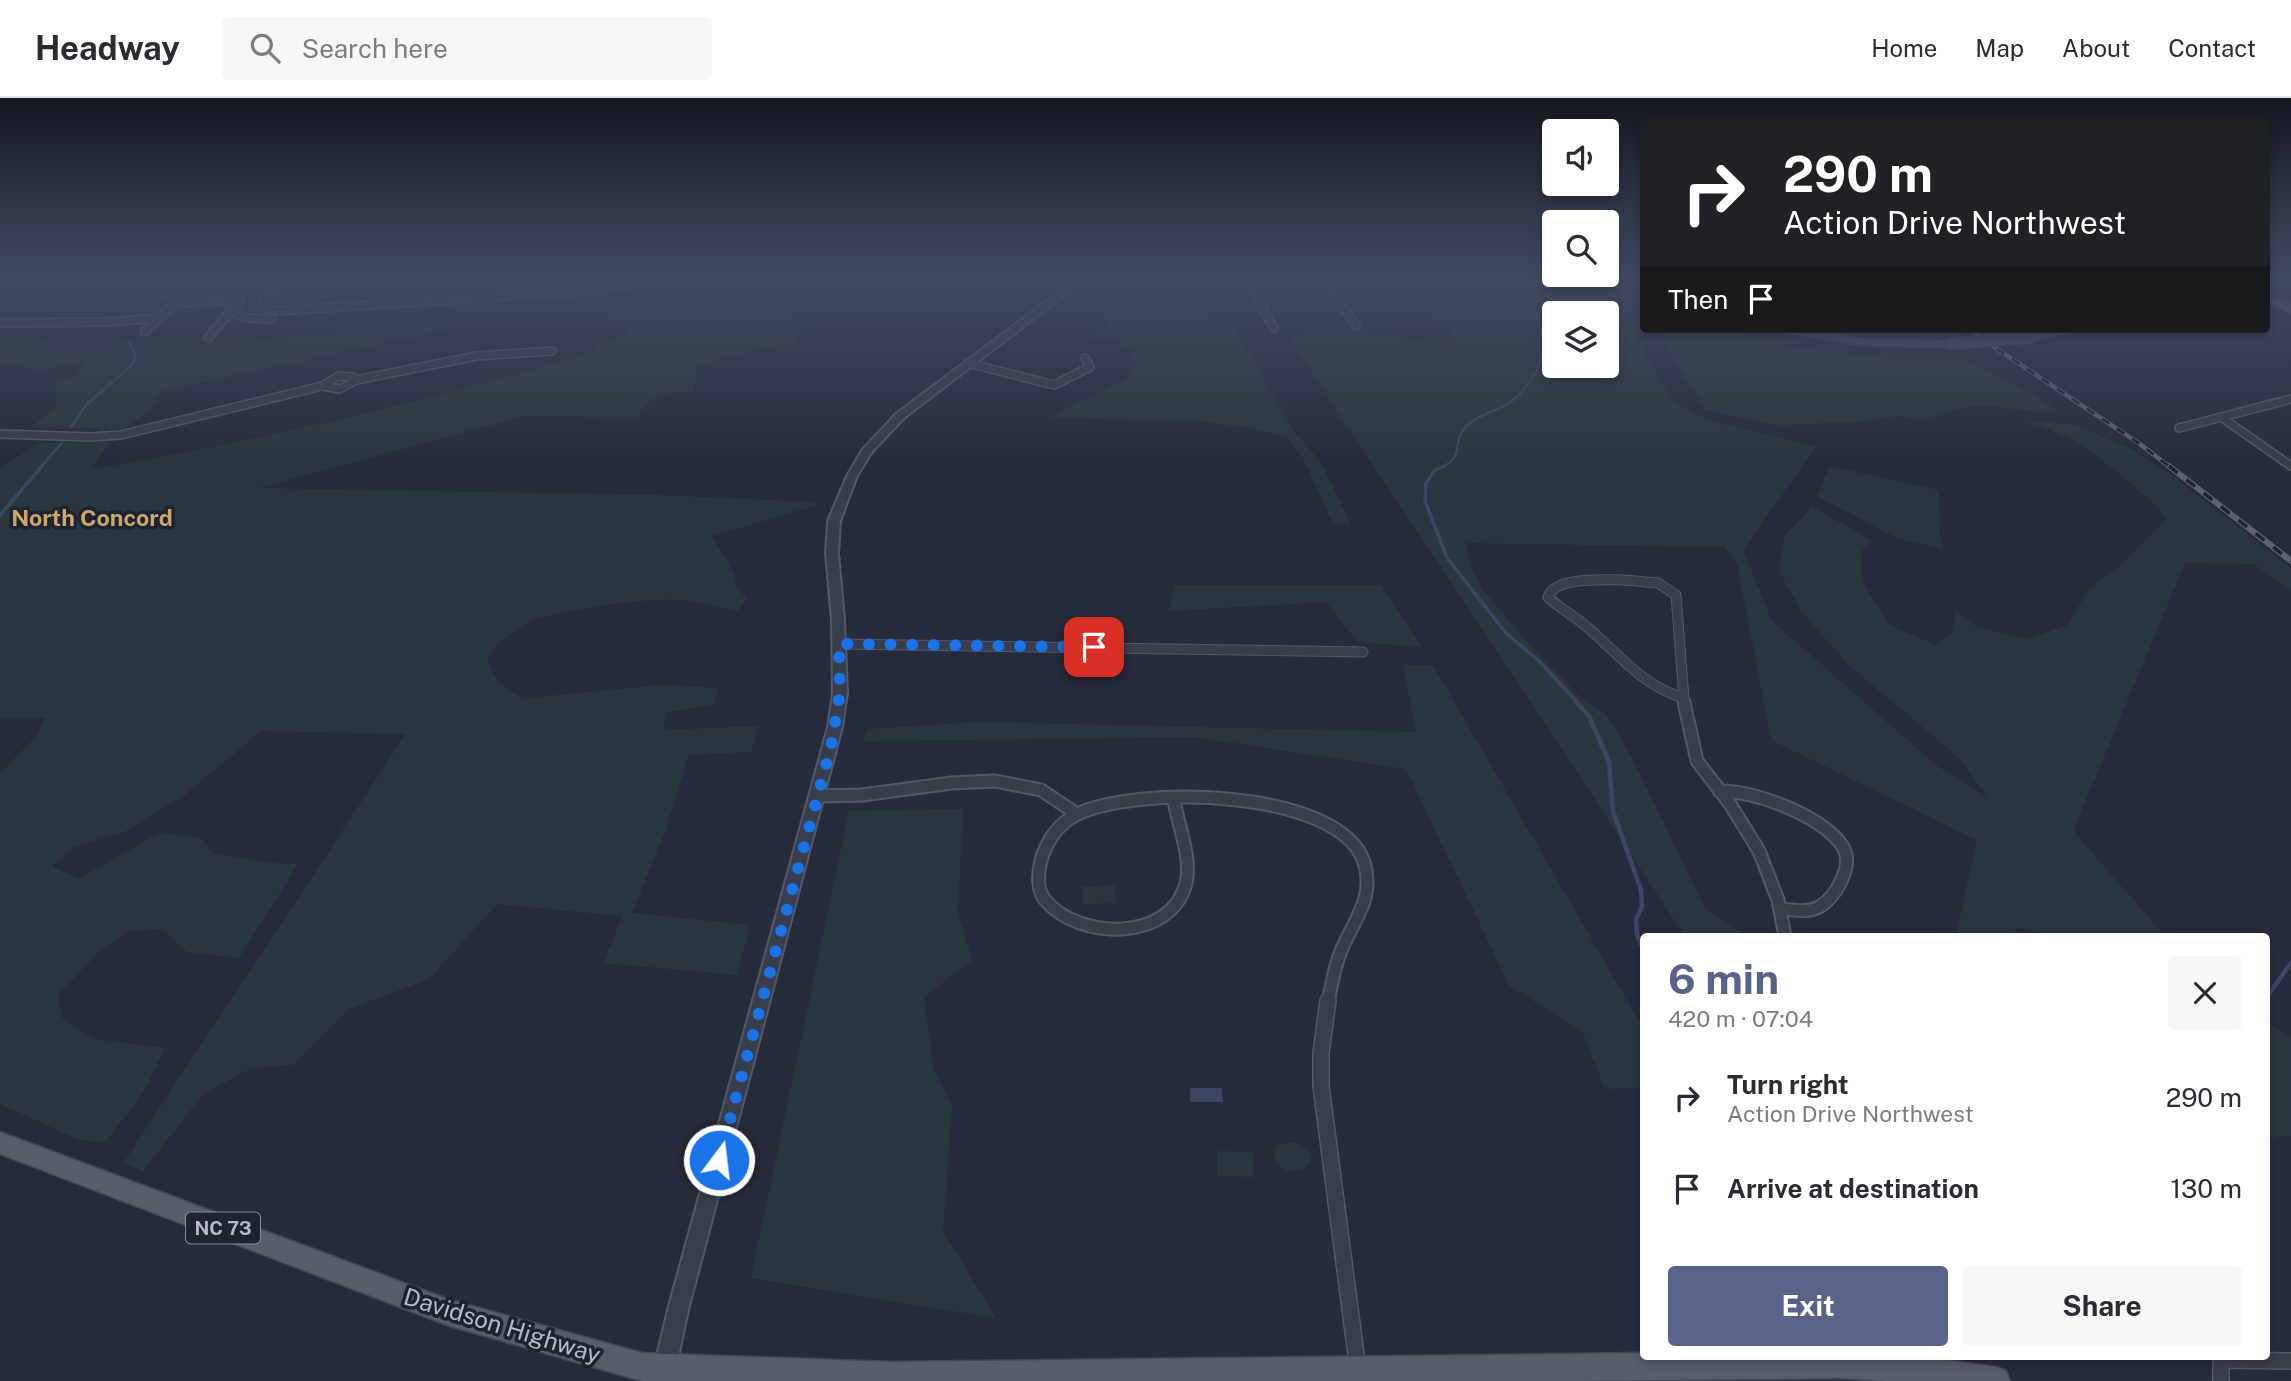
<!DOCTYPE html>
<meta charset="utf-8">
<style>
:root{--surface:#fff;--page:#f7f7f7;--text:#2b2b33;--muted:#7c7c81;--line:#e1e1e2;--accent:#596288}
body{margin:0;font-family:"Public Sans",sans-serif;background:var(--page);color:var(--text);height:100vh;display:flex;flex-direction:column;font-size:26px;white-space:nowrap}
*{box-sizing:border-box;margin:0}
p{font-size:23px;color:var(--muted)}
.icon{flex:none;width:38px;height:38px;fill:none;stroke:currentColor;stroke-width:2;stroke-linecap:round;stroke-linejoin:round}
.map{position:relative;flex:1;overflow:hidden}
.drawer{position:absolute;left:1640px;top:835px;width:630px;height:427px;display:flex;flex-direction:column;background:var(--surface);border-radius:7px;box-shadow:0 4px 10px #0003}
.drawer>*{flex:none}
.banner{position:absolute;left:1640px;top:21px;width:630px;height:214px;border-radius:7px;box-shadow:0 4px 10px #0003;background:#202124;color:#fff;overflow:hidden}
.fabs{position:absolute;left:1542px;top:21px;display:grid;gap:14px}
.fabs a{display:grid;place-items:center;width:77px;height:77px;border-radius:7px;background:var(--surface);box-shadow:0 4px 10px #0003;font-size:35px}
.pin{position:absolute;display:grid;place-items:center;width:60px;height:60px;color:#fff;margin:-30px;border-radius:14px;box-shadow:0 4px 10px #0006}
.me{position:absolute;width:77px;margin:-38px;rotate:15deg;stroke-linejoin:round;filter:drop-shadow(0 0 5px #0008)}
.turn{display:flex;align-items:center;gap:24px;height:147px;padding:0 28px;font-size:32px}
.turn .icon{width:91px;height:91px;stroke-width:2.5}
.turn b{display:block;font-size:49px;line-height:60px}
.then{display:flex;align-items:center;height:66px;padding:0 28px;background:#0003;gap:14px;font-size:26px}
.round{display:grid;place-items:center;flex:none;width:74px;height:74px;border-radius:7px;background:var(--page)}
.summary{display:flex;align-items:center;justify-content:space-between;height:119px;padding:0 28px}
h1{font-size:42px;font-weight:700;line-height:52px;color:var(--accent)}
.primary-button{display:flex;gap:14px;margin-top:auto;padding:14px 28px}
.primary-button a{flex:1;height:80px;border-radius:7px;background:var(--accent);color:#fff;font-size:28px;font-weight:700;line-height:80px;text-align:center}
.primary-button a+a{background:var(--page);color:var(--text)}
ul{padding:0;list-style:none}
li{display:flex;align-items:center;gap:21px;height:91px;padding:0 28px}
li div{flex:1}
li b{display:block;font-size:26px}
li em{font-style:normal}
header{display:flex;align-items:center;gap:42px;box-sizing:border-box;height:98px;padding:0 35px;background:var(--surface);border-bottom:2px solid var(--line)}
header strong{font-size:33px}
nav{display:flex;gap:38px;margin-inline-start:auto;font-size:24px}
.search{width:490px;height:63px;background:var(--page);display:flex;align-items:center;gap:18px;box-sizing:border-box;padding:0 24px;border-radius:7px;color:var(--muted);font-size:26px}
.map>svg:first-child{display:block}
.medical{fill:#35313e}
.green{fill:#28373d;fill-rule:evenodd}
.water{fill:#3c4664}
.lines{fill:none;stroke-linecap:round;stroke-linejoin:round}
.stream-far2{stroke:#3c4664;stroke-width:2.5}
.stream-far1{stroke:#3c4664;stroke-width:3.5}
.stream{stroke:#3c4664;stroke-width:4.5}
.minor-far3-casing{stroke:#545967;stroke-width:10}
.minor-far2-casing{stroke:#545967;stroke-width:11}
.minor-far1-casing{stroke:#545967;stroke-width:15}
.minor-casing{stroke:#545967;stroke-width:18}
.tertiary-casing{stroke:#545967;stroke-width:4}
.secondary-casing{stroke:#424755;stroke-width:3}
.primary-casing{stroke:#424755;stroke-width:3}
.trunk-casing{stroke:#414654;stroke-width:4}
.minor-far3{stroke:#393e4c;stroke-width:7}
.minor-far2{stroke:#393e4c;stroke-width:9}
.minor-far1{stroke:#393e4c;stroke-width:11}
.minor{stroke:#393e4c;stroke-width:15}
.tertiary{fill:#393e4c;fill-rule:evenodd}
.secondary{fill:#484d5f;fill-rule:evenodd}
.primary{fill:#585d6c;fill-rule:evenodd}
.trunk{fill:#656462;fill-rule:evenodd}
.rail-far1-casing{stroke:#5c6173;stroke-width:4.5}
.rail-casing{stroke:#5c6173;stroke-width:6}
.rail-far1{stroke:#1e2331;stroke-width:2.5;stroke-dasharray:9;stroke-linecap:butt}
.rail{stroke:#1e2331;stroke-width:3.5;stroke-dasharray:11;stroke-linecap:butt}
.secondary-bridge-casing{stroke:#424755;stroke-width:13;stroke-linecap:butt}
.secondary-bridge{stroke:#484d5f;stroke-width:10}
.route{stroke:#1a73e8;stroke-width:12;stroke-dasharray:0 21.6}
.labels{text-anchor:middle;stroke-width:7;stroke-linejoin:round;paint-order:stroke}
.shield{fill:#1e2331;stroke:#888c9b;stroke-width:2}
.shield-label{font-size:19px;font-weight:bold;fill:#b5b9c8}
.neighbourhood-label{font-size:23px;font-weight:bold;fill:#cda66b;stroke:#1e2331}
.near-street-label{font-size:24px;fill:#b5b9c8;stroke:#1e2331}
</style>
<header>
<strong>Headway</strong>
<div class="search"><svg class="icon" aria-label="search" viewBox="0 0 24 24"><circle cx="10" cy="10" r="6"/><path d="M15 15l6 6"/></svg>Search here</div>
<nav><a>Home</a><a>Map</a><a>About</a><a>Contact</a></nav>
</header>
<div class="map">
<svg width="2291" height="1283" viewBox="0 0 2291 1283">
<rect width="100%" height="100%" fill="#262b3c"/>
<!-- medical -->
<polygon class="medical" points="2266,183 2291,183 2291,206 2266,196"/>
<!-- green -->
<g class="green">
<polygon points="212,183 169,201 131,207 129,200 87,198 63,184"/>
<path d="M739,183H779L788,203L792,229L802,232L796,246L784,245L697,266L694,294C665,294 652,293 637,319L524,318L259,390L657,397L812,404L818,407L712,438L735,477L736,489L747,500L739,512C719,510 700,504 681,502C651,499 553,512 527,525C511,533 498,545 487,559C495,582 503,594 528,600L660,587L718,590L714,607L666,614L663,632L758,628L751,654L689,657L665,733L632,815L750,827L737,877L604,865L622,818L497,806L429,881L349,911L293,967L252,970L204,995L143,1073L124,1064L406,636L261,633L183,698L124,734L71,750L52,769L79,781L159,735L200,740L213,755L272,765L298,766L239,860L187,854L163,831L130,833L98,855L57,897L62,920L95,941L165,950L146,990L106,1044L79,1042L0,1006V675L36,639L45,620H0V370L39,345L110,344L91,371C260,343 429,303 593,254L602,244L624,238L630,227L656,219L607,224L609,217L652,209L649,195L641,188L663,184L677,199L680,209C687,207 696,207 703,204C717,199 725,188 739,183Z"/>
<path d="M1396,183H1603L1672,302L1693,316L1721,326L1816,349L1743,452L1772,523L1937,668L1989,701L1960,661L1848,566L1801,513L1779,473L1784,438L1812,409L1872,442L1861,454L1862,482L1889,527L1936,547L1952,536L1955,513L1977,529L2026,541L2066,528L2090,490L2119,469L2167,420C2151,400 2094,353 2070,341C2056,333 2039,329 2025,322L2075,327L2134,352L2177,381L2291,470V494L2254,466L2185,465L2073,733L2165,838H2054L2018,829L2013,838H1956L1977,742L1771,642L1737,466L1724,449L1466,445L1470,466L1483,492L1527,544L1580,599L1605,615L1630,656L1705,810L1745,838H1685L1286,235L1321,233L1331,228L1443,246L1457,243C1445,223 1422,206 1402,195L1400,185ZM1554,215H1606V268H1554Z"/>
<polygon points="1108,211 1207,214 1210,226 1234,229 1295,335 1321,364 1351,426 1333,425 1303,360 1288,340 1252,330 1202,323 1049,320 1129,279 1138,267 1131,252 1115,244 1087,240 1107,228"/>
<polygon points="450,222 446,232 162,293 150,312 123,331 31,329 57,309 55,284 73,280 92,260 41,272 0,264 0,246 24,240 53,242 44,254 99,253 114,243 187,239 183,246 222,246"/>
<polygon points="1656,231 1721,231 1790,249 1883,260 1965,261 2060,313 2030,313 1992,308 1966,309 1922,322 1900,318 1855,324 1777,327 1705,312"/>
<path d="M1809,231H1952L1963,239C1911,243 1860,240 1809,231Z"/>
<polygon points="1830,368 1939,392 1940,435 1943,451 1899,441 1817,398"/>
<polygon points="1175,487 1381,487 1422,549 1358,544 1326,504 1168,513"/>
<polygon points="1403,567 1433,567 1643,930 1643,990 1605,991 1583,935 1509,887 1406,671 1194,639 864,643 868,631 981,624 1416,634"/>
<polygon points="963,711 958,817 973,863 924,898 933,970 952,1008 943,1133 996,1220 751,1180 849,713"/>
<polygon points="1115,787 1116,805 1082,806 1082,789"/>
<polygon points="2266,925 2291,939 2291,1038 2271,1039 2266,1034"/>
<polygon points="1296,1044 1311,1054 1312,1062 1303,1072 1285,1073 1276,1064 1273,1054 1277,1047"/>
<polygon points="1217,1053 1253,1054 1254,1079 1217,1078"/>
</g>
<!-- water -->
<polygon class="water" points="1190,990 1222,990 1223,1004 1190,1004"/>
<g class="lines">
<!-- stream-far2 -->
<g class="stream-far2">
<polyline points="163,199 191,183"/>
<polyline points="71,329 86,307 132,267 136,257 128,243"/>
<polyline points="40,370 61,346"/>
<path d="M1441,370C1466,358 1451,347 1464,331C1475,317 1492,315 1506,307C1518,300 1525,291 1532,280C1556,243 1537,220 1523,183"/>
</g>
<!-- stream-far1 -->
<g class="stream-far1">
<polyline points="1444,368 1434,373 1426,385 1425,403 1447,460 1506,535 1539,563 1578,605"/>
<polyline points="0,417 42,368"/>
</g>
<!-- stream -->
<g class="stream">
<polyline points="1576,604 1589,618 1609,664 1613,713 1641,792 1642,809 1636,821 1637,837 1643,851"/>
<polyline points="2266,900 2291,865"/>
</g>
<!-- minor-far3 casing -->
<g class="minor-far3-casing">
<g id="minor-far3">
<polyline points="295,183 265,198 261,209 277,213 588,193 648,183"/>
<polyline points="1247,183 1274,230"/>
<polyline points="1322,183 1356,227"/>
<polyline points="230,213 247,220 272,221"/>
<polyline points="0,225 107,224 158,220"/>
<polyline points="144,234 176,205 240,202 208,240"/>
<polyline points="968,265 1054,287 1090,269 1085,260"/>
<polygon points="339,278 353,279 356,282 340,291 322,288"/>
<polyline points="356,282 477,258 552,253"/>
<polyline points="2221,319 2291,368"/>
<polyline points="2179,330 2291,301"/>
<polyline points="0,336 90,339 121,337 322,288"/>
</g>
</g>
<!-- minor-far2 casing -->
<g class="minor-far2-casing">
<g id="minor-far2">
<path d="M1624,482L1658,485L1676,497L1684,600C1642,588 1619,556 1587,529C1575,518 1560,511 1548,499C1555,478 1604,482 1624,482Z"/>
<polyline points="839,546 1363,554"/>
<polyline points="1684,600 1684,605"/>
</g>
</g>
<!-- minor-far1 casing -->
<g class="minor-far1-casing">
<g id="minor-far1">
<polyline points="1684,604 1697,663 1730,706 1759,753 1778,802 1785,838"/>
<path d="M1719,693C1754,692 1823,718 1843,749C1854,767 1836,800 1819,809C1808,815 1794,812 1782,811"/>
<polyline points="819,698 862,697 952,685 995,683 1041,692 1077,716"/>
<path d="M1174,702C1178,728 1192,759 1186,785C1171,845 1078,842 1045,802C1036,791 1038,775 1041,762C1047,743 1058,726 1076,717C1134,687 1339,690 1364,764C1376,802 1351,825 1339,858C1334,873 1331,889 1328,904"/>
</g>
</g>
<!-- minor casing -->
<g class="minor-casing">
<g id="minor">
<polyline points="1328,903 1321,955 1321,988 1358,1272"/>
<polyline points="2221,1283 2221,1262 2291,1263"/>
</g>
</g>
<!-- tertiary casing -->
<g class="tertiary-casing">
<polygon id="tertiary" points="1073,183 1083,183 904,320 871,355 857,378 840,423 838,455 844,522 847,595 842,629 688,1212 673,1283 651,1283 668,1212 828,629 833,595 832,522 826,455 828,423 847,378 863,351 896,316"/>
</g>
<!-- secondary casing -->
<g class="secondary-casing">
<g id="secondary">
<polygon points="1780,231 1803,231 1862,241 1947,243 1952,246 1947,249 1862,247 1785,234"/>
<polygon points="2061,231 2083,231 2034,242 2029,239"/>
</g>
</g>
<!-- primary casing -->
<g class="primary-casing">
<polygon id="primary" points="0,1034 447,1201 642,1255 890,1264 1643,1255 1643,1258 1918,1258 1996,1269 2006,1273 2010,1283 1886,1283 1840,1280 1566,1283 642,1283 447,1227 0,1056"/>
</g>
<!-- trunk casing -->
<g class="trunk-casing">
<polygon id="trunk" points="2266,197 2291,206 2291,214 2266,204"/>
</g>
<!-- minor-far3 -->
<use href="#minor-far3" class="minor-far3"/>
<!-- minor-far2 -->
<use href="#minor-far2" class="minor-far2"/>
<!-- minor-far1 -->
<use href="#minor-far1" class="minor-far1"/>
<!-- minor -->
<use href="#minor" class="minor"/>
<!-- tertiary -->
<use href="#tertiary" class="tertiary"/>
<!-- secondary -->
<use href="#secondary" class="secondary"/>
<!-- primary -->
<use href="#primary" class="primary"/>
<!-- trunk -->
<use href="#trunk" class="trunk"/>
<!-- rail-far1 casing -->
<g class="rail-far1-casing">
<polyline id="rail-far1" points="1967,231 2140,346 2171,370"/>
</g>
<!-- rail casing -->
<g class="rail-casing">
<polyline id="rail" points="2169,368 2291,463"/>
</g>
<!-- rail-far1 -->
<use href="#rail-far1" class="rail-far1"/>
<!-- rail -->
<use href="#rail" class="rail"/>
<!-- secondary-bridge casing -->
<g class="secondary-bridge-casing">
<polyline id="secondary-bridge" points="1947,246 2034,239"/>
</g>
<!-- secondary-bridge -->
<use href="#secondary-bridge" class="secondary-bridge"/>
</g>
<!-- sky -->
<linearGradient id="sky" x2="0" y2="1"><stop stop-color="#151821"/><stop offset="0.5" stop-color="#414a61"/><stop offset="1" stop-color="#414a61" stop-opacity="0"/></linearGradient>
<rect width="2291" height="363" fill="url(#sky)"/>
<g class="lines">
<!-- route -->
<polyline class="route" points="719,1062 831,649 840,595 839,546 1094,549"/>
</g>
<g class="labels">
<!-- shield labels -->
<rect class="shield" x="186" y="1114.5" width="74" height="31" rx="5"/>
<g class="shield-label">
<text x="223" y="1137">NC 73</text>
</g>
<!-- neighbourhood labels -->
<g class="neighbourhood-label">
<text x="92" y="428">North Concord</text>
</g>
<!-- near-street labels -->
<g class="near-street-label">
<text transform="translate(502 1228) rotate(17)" y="8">Davidson Highway</text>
</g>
</g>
</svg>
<div class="fabs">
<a><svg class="icon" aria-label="sound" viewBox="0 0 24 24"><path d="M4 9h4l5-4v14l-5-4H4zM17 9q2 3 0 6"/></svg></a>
<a><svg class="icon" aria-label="search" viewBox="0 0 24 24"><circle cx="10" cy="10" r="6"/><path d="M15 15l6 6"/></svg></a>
<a><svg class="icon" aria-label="layers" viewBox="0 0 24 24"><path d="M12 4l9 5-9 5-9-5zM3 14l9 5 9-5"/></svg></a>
</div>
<div class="pin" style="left:1094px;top:549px;background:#d93025"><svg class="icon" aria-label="arrive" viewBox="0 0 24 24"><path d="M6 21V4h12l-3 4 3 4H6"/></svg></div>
<svg class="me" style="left:719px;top:1062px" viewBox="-20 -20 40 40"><circle r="17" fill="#1a73e8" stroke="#fff" stroke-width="3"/><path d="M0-11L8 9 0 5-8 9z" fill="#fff"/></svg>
<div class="banner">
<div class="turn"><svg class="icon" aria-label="right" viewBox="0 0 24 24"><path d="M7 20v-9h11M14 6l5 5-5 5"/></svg><div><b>290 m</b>Action Drive Northwest</div></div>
<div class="then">Then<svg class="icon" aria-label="arrive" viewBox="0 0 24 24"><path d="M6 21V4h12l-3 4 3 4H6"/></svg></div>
</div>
<section class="drawer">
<div class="summary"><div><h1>6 min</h1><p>420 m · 07:04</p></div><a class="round"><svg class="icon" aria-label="close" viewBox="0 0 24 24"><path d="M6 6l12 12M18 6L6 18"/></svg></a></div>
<ul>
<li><svg class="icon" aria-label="right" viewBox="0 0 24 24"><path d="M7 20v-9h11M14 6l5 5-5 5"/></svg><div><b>Turn right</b><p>Action Drive Northwest</p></div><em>290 m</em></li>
<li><svg class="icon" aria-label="arrive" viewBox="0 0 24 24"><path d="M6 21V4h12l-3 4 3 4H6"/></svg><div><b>Arrive at destination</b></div><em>130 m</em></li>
</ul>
<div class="primary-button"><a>Exit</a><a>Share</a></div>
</section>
</div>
